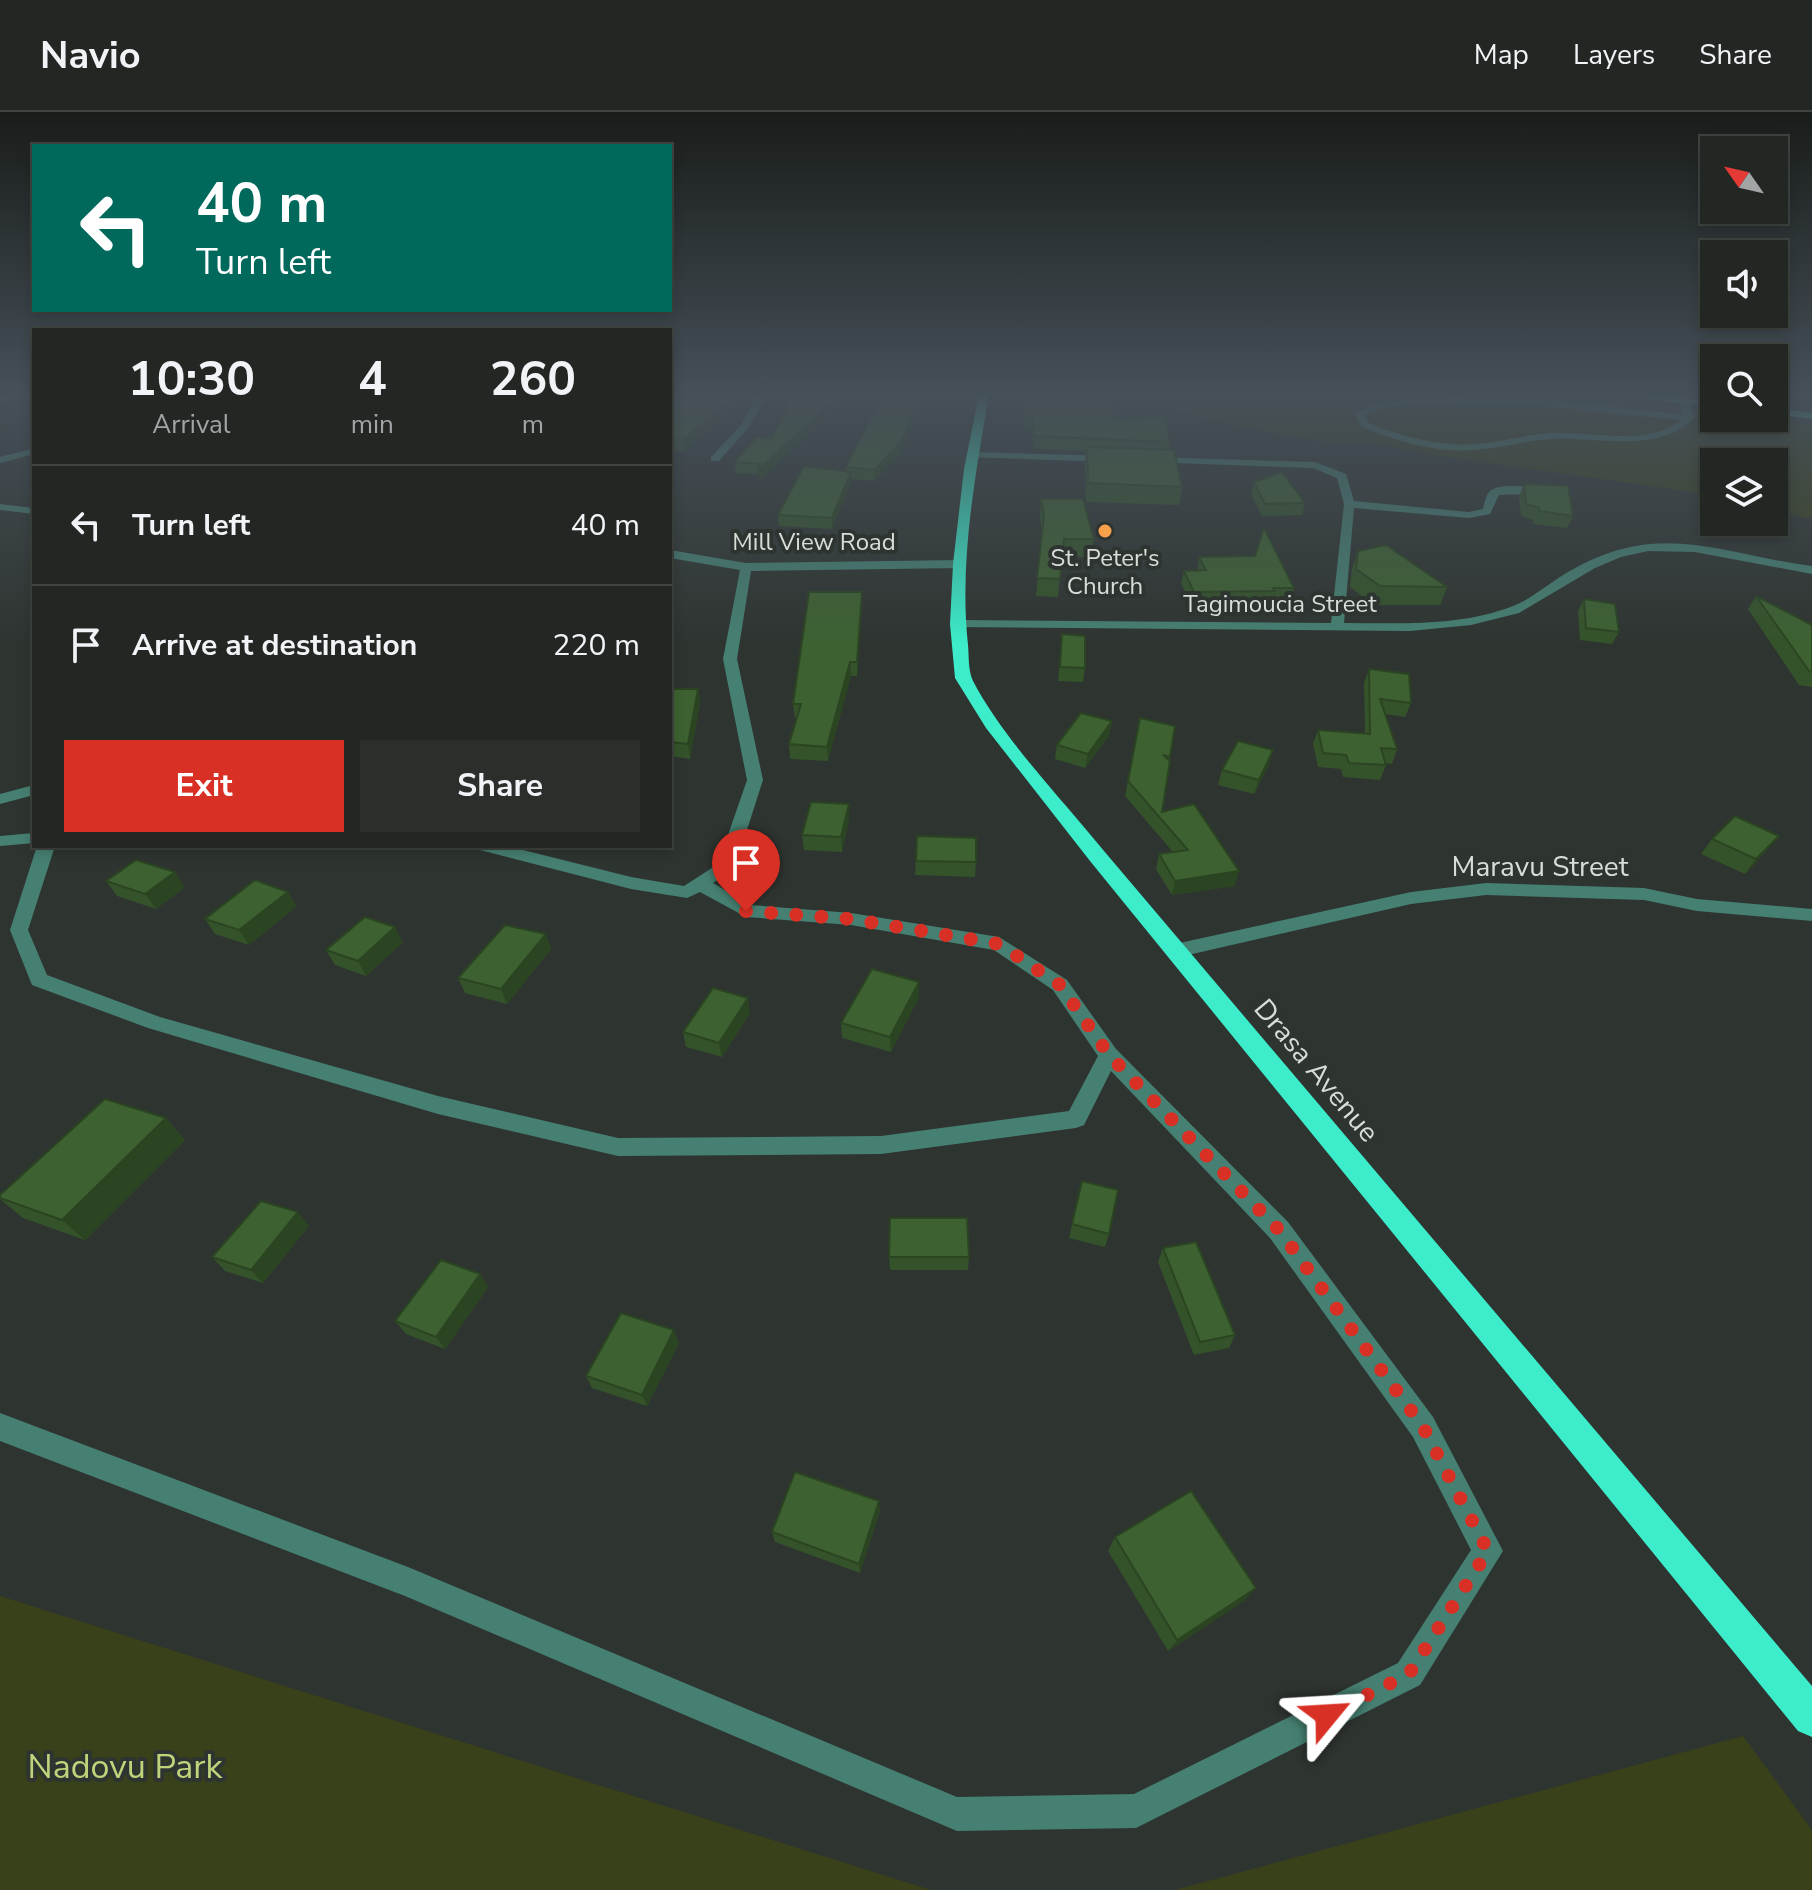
<!DOCTYPE html>
<style>
:root{--surface:#222724;--page:#2a2f2c;--text:#f1f3f6;--muted:#a2a5a6;--line:#3f4441;--accent:#d93025}
body{margin:0;font-family:"Nunito Sans",sans-serif;background:var(--page);color:var(--text);height:100vh;display:flex;flex-direction:column;font-size:30px;white-space:nowrap}
*{box-sizing:border-box;margin:0}
p{font-size:26px;color:var(--muted)}
.icon{flex:none;width:44px;height:44px;fill:none;stroke:currentColor;stroke-width:2;stroke-linecap:round;stroke-linejoin:round}
.map{position:relative;flex:1;overflow:hidden}
.sheet{position:absolute;left:32px;top:216px;width:640px;height:520px;display:flex;flex-direction:column;background:var(--surface);border-radius:0px;box-shadow:0 4px 12px #0003,0 0 0 2px var(--line)}
.sheet>*{flex:none}
.guide{position:absolute;left:32px;top:32px;width:640px;height:168px;border-radius:0px;box-shadow:0 4px 12px #0003,0 0 0 2px var(--line);background:#00695c;color:#fff;overflow:hidden}
.needle{width:52px;rotate:304deg}
.fabs{position:absolute;left:1700px;top:24px;display:grid;gap:16px}
.fabs a{display:grid;place-items:center;width:88px;height:88px;border-radius:0px;background:var(--surface);box-shadow:0 4px 12px #0003,0 0 0 2px var(--line);font-size:40px}
.pin{position:absolute;display:grid;place-items:center;width:68px;height:68px;color:#fff;margin:-82px -34px;border-radius:50% 50% 50% 0;rotate:-45deg;box-shadow:0 0 8px #0007}
.pin .icon{rotate:45deg}
.me{position:absolute;width:88px;margin:-44px;rotate:63deg;stroke-linejoin:round;filter:drop-shadow(0 0 6px #0008)}
.turn{display:flex;align-items:center;gap:28px;height:168px;padding:0 32px;font-size:36px}
.turn .icon{width:104px;height:104px;stroke-width:2.5}
.turn b{display:block;font-size:56px;line-height:68px}
.eta{display:flex;justify-content:space-evenly;align-items:center;height:136px;text-align:center}
.eta b{font-size:48px;font-weight:700;line-height:56px}
.button{display:flex;gap:16px;margin-top:auto;padding:16px 32px}
.button a{flex:1;height:92px;border-radius:0px;background:var(--accent);color:#fff;font-size:32px;font-weight:700;line-height:92px;text-align:center}
.button a+a{background:var(--page);color:var(--text)}
ul{padding:0;list-style:none}
li{display:flex;align-items:center;gap:24px;height:120px;padding:0 32px;border-top:2px solid var(--line)}
li div{flex:1}
li b{display:block;font-size:30px}
li em{font-style:normal}
header{display:flex;align-items:center;gap:48px;box-sizing:border-box;height:112px;padding:0 40px;background:var(--surface);border-bottom:2px solid var(--line)}
header strong{font-size:38px}
nav{display:flex;gap:44px;margin-inline-start:auto;font-size:28px}
.map>svg:first-child{display:block}
.green{fill:#39411a}
.lines{fill:none;stroke-linecap:round;stroke-linejoin:round}
.minor{fill:#468072;fill-rule:evenodd}
.major{fill:#45cdb1;fill-rule:evenodd}
.highway{fill:#3cecca;fill-rule:evenodd}
.wall{fill:#34532a}
.shaded-wall{fill:#2b4422}
.building{fill:#3d6131;stroke:#2b4422;stroke-width:2}
.route{stroke:#d93025;stroke-width:14;stroke-dasharray:0 25.2}
.poi-dot{fill:#f8a04b;stroke:#2e3430;stroke-width:3}
.labels{text-anchor:middle;stroke-width:8;stroke-linejoin:round;paint-order:stroke}
.far-street-label{font-size:24px;fill:#d9ddda;stroke:#2e3430}
.far-poi-label{font-size:24px;fill:#d9ddda;stroke:#2e3430}
.street-label{font-size:28px;fill:#d9ddda;stroke:#2e3430}
.near-park-label{font-size:34px;fill:#c0d37b;stroke:#2e3430}
</style>
<header>
<strong>Navio</strong>
<nav><a>Map</a><a>Layers</a><a>Share</a></nav>
</header>
<div class="map">
<svg width="1812" height="1778" viewBox="0 0 1812 1778">
<rect width="100%" height="100%" fill="#2e3430"/>
<!-- green -->
<g class="green">
<polygon points="1129,283 1582,283 1714,299 1714,306 1768,306 1812,312 1812,407 1774,398 1774,350 1714,350 1714,383 1440,344 1373,331 1320,329 1211,309"/>
<polygon points="0,1484 931,1778 0,1778"/>
<polygon points="1743,1624 1812,1718 1812,1778 1175,1778"/>
</g>
<g class="lines">
<!-- minor -->
<g class="minor">
<polygon points="6,283 16,283 0,292 0,286"/>
<polygon points="747,283 757,283 764,288 748,316 719,349 711,349 711,345 741,313 754,289"/>
<path d="M1684,285L1689,288L1694,306C1659,342 1598,325 1553,327C1518,329 1485,341 1450,338C1419,336 1390,326 1362,315L1355,302C1400,268 1622,295 1683,303L1679,288ZM1415,292L1540,294L1681,308C1647,336 1590,318 1549,321C1517,324 1485,335 1452,332C1423,330 1396,322 1369,311L1365,303L1383,296Z"/>
<polygon points="34,336 34,342 0,351 0,345"/>
<polygon points="972,340 1111,344 1116,347 1111,350 968,345 967,343"/>
<path d="M1151,345L1315,350L1346,362L1354,389L1469,400L1483,397C1484,392 1486,383 1490,379C1500,370 1543,375 1553,381C1546,385 1513,381 1499,383L1490,402L1469,406L1354,396L1344,511C1399,511 1460,515 1513,494C1529,488 1540,478 1554,469C1582,450 1615,435 1650,432C1704,427 1758,448 1812,454V462L1695,440L1648,439L1621,445L1595,456L1519,501L1471,513L1410,519L953,515L951,512L958,508L1331,511L1344,392L1337,366L1313,356L1147,350V346Z"/>
<polygon points="0,392 34,396 34,402 0,398"/>
<polygon points="670,438 746,451 960,448 966,452 960,456 751,459 737,547 763,668 735,755 713,771 750,793 851,801 999,825 1067,868 1116,937 1288,1110 1433,1305 1503,1439 1420,1573 1136,1716 957,1719 405,1484 0,1329 0,1301 408,1455 957,1685 1134,1682 1398,1551 1471,1438 1413,1325 1270,1126 1111,959 1084,1013 1076,1016 881,1042 618,1044 438,1002 148,916 32,873 10,818 37,734 55,734 28,818 47,863 160,905 438,984 618,1026 881,1024 1069,999 1098,944 1053,878 994,838 851,813 746,805 700,780 687,786 631,777 480,738 477,734 507,734 631,765 684,774 718,752 747,668 723,547 740,458 670,446"/>
<polygon points="34,673 34,683 0,692 0,682"/>
<polygon points="34,721 34,731 0,734 0,724"/>
<polygon points="1486,771 1644,776 1697,787 1812,797 1812,809 1697,799 1644,788 1486,783 1411,792 1175,846 1165,839 1175,832 1411,780"/>
</g>
<!-- major -->
<g class="major">
<polygon points="1637,283 1714,289 1714,295 1641,286"/>
<polygon points="1774,296 1812,301 1812,307 1774,302"/>
</g>
<!-- highway -->
<path class="highway" d="M979,283H989C975,364 959,450 968,533C969,544 968,559 973,569C1004,628 1062,687 1104,739L1812,1574V1625L1798,1619L1090,749L986,616L955,566L950,512L953,452L964,357Z"/>
</g>
<!-- wall -->
<g class="wall">
<polygon points="670,283 744,287 685,339 670,339"/>
<polygon points="851,283 759,369 758,362 736,361 735,350 772,326"/>
<polygon points="1022,283 1109,283 1115,307 1170,330 1169,338 1182,375 1179,393 1086,390 1085,353 1086,339 1033,337 1032,317 1024,317"/>
<polygon points="902,340 874,369 851,367 851,370 832,417 779,414 778,403 846,359 846,355"/>
<polygon points="1254,370 1305,391 1302,403 1262,404 1251,382"/>
<polygon points="1524,372 1573,404 1567,416 1533,412 1534,408 1521,404 1519,384"/>
<polygon points="1041,387 1094,427 1091,445 1062,445 1058,485 1036,484 1042,420 1040,404"/>
<polygon points="1358,439 1447,475 1440,493 1374,493 1350,475 1352,457"/>
<polygon points="1199,445 1294,476 1291,488 1273,488 1272,492 1191,492 1181,471 1184,459 1198,458"/>
<polygon points="862,480 862,493 857,564 851,564 828,649 790,647 789,632 797,606 795,606 793,592"/>
<polygon points="1756,484 1812,513 1812,575 1799,573 1748,497"/>
<polygon points="1584,487 1619,520 1612,532 1580,528 1578,499"/>
<polygon points="1062,522 1085,556 1083,570 1058,569"/>
<polygon points="670,548 675,577 698,577 700,591 690,647 670,644"/>
<polygon points="1369,557 1411,591 1405,605 1385,602 1397,637 1392,652 1385,651 1386,653 1380,668 1343,665 1341,657 1318,655 1313,632 1318,618 1365,621 1364,571"/>
<polygon points="1140,606 1175,614 1162,700 1235,774 1172,783 1156,757 1159,742 1173,740 1125,684"/>
<polygon points="1112,609 1109,624 1085,656 1055,647 1057,633"/>
<polygon points="1273,638 1269,652 1254,682 1218,673 1222,658"/>
<polygon points="849,692 849,707 842,740 804,738 802,723"/>
<polygon points="1712,727 1767,738 1745,762 1701,742"/>
<polygon points="916,749 976,750 975,765 915,763"/>
<polygon points="106,769 185,775 156,797 117,784"/>
<polygon points="297,794 249,833 215,822 205,807"/>
<polygon points="546,822 551,837 507,892 465,881 458,866"/>
<polygon points="403,830 366,864 335,853 326,838"/>
<polygon points="919,870 919,885 891,940 842,926 841,911"/>
<polygon points="750,901 722,945 686,935 683,920"/>
<polygon points="166,1006 185,1028 85,1128 23,1106 0,1087 0,1083"/>
<polygon points="1082,1069 1109,1122 1105,1135 1069,1126"/>
<polygon points="309,1114 263,1171 225,1159 212,1145"/>
<polygon points="1163,1136 1235,1223 1229,1236 1194,1243 1158,1150"/>
<polygon points="889,1145 969,1145 968,1158 890,1158"/>
<polygon points="480,1162 488,1175 445,1237 406,1222 395,1209"/>
<polygon points="679,1231 647,1294 592,1276 586,1264"/>
<polygon points="880,1399 860,1461 775,1430 772,1420"/>
<polygon points="1115,1425 1244,1489 1168,1539 1108,1439"/>
</g>
<!-- shaded-wall -->
<g class="shaded-wall">
<polygon points="736,283 744,283 744,287 685,339 683,328"/>
<polygon points="840,283 851,283 759,369 758,358"/>
<polygon points="921,283 925,283 902,340 874,369 874,358"/>
<polygon points="0,307 6,318 0,320"/>
<polygon points="851,360 851,370 832,417 832,406"/>
<polygon points="862,480 862,493 857,564 857,550"/>
<polygon points="850,550 851,564 828,649 827,635"/>
<polygon points="698,577 700,591 690,647 688,632"/>
<polygon points="1112,609 1109,624 1085,656 1088,642"/>
<polygon points="1273,638 1269,652 1254,682 1259,668"/>
<polygon points="849,692 849,707 842,740 841,725"/>
<polygon points="1779,724 1767,738 1745,762 1756,747"/>
<polygon points="1239,759 1235,774 1172,783 1175,769"/>
<polygon points="175,760 185,775 156,797 145,782"/>
<polygon points="288,780 297,794 249,833 239,818"/>
<polygon points="395,815 403,830 366,864 358,849"/>
<polygon points="546,822 551,837 507,892 501,877"/>
<polygon points="919,870 919,885 891,940 890,925"/>
<polygon points="748,886 750,901 722,945 719,931"/>
<polygon points="166,1006 185,1028 85,1128 62,1108"/>
<polygon points="298,1100 309,1114 263,1171 251,1158"/>
<polygon points="480,1162 488,1175 445,1237 436,1225"/>
<polygon points="674,1218 679,1231 647,1294 642,1283"/>
<polygon points="879,1389 880,1399 860,1461 859,1452"/>
<polygon points="1256,1476 1244,1489 1168,1539 1177,1528"/>
</g>
<!-- building -->
<g class="building">
<polygon points="670,283 736,283 683,328 670,328"/>
<polygon points="793,283 840,283 758,358 760,352 735,350 756,325 772,326 791,286"/>
<polygon points="883,283 921,283 902,329 874,358 846,355"/>
<polygon points="1023,283 1109,283 1115,307 1164,304 1170,330 1034,324 1033,304 1024,304"/>
<polygon points="1087,335 1174,338 1182,375 1088,371"/>
<polygon points="804,354 851,360 832,406 778,403"/>
<polygon points="1282,360 1305,391 1265,392 1254,370"/>
<polygon points="1524,372 1568,374 1573,404 1539,399 1539,396 1526,392"/>
<polygon points="1041,387 1083,387 1094,427 1064,427 1060,467 1037,466 1044,404"/>
<polygon points="1264,416 1294,476 1273,476 1275,479 1194,480 1184,459 1206,458 1199,445 1255,444"/>
<polygon points="1386,433 1447,475 1380,474 1356,457 1358,439"/>
<polygon points="809,480 862,480 857,550 850,550 827,635 789,632 801,592 793,592"/>
<polygon points="1756,484 1812,513 1812,560 1809,559"/>
<polygon points="1584,487 1615,492 1619,520 1586,516"/>
<polygon points="1062,522 1085,524 1085,556 1060,555"/>
<polygon points="670,550 674,577 698,577 688,632 670,630"/>
<polygon points="1369,557 1409,562 1411,591 1380,587 1397,637 1381,636 1386,653 1349,651 1346,643 1323,641 1318,618 1370,622"/>
<polygon points="1081,601 1112,609 1088,642 1057,633"/>
<polygon points="1140,606 1175,614 1170,645 1163,643 1170,649 1162,700 1194,692 1239,759 1175,769 1159,742 1188,738 1128,669"/>
<polygon points="1238,629 1273,638 1259,668 1222,658"/>
<polygon points="811,690 849,692 841,725 802,723"/>
<polygon points="1735,704 1779,724 1756,747 1712,727"/>
<polygon points="917,724 976,726 976,750 916,749"/>
<polygon points="136,748 175,760 145,782 106,769"/>
<polygon points="255,768 288,780 239,818 205,807"/>
<polygon points="365,805 395,815 358,849 326,838"/>
<polygon points="505,813 546,822 501,877 458,866"/>
<polygon points="872,857 919,870 890,925 841,911"/>
<polygon points="713,876 748,886 719,931 683,920"/>
<polygon points="105,987 166,1006 62,1108 0,1086 0,1083"/>
<polygon points="1082,1069 1118,1078 1109,1122 1072,1112"/>
<polygon points="261,1089 298,1100 251,1158 212,1145"/>
<polygon points="890,1106 967,1106 969,1145 889,1145"/>
<polygon points="1196,1130 1235,1223 1200,1230 1163,1136"/>
<polygon points="441,1148 480,1162 436,1225 395,1209"/>
<polygon points="621,1201 674,1218 642,1283 586,1264"/>
<polygon points="795,1360 879,1389 859,1452 772,1420"/>
<polygon points="1191,1379 1256,1476 1177,1528 1115,1425"/>
</g>
<!-- sky -->
<linearGradient id="sky" x2="0" y2="1"><stop stop-color="#191d1a"/><stop offset="0.53" stop-color="#465059"/><stop offset="1" stop-color="#465059" stop-opacity="0"/></linearGradient>
<rect width="1812" height="532" fill="url(#sky)"/>
<g class="lines">
<!-- route -->
<polyline class="route" points="746,799 851,807 999,832 1060,873 1109,943 1279,1118 1423,1315 1488,1439 1409,1562 1327,1603"/>
</g>
<!-- markers -->
<circle class="poi-dot" cx="1105" cy="419" r="8"/>
<g class="labels">
<!-- far-street labels -->
<g class="far-street-label">
<text x="814" y="438">Mill View Road</text>
<text x="1280" y="500">Tagimoucia Street</text>
</g>
<!-- far-poi labels -->
<g class="far-poi-label">
<text x="1105" y="454">St. Peter's<tspan x="1105" dy="28">Church</tspan></text>
</g>
<!-- street labels -->
<g class="street-label">
<text x="1540" y="764">Maravu Street</text>
<text transform="translate(1317 958) rotate(50)" y="10">Drasa Avenue</text>
</g>
<!-- near-park labels -->
<g class="near-park-label">
<text x="125" y="1666">Nadovu Park</text>
</g>
</g>
</svg>
<div class="fabs">
<a><svg class="needle" viewBox="-14 -14 28 28"><path d="M0-13l5 13h-10z" fill="#e53935"/><path d="M0 13l5-13h-10z" fill="#a2a5a6"/></svg></a>
<a><svg class="icon" aria-label="sound" viewBox="0 0 24 24"><path d="M4 9h4l5-4v14l-5-4H4zM17 9q2 3 0 6"/></svg></a>
<a><svg class="icon" aria-label="search" viewBox="0 0 24 24"><circle cx="10" cy="10" r="6"/><path d="M15 15l6 6"/></svg></a>
<a><svg class="icon" aria-label="layers" viewBox="0 0 24 24"><path d="M12 4l9 5-9 5-9-5zM3 14l9 5 9-5"/></svg></a>
</div>
<div class="pin" style="left:746px;top:799px;background:#d93025"><svg class="icon" aria-label="arrive" viewBox="0 0 24 24"><path d="M6 21V4h12l-3 4 3 4H6"/></svg></div>
<svg class="me" style="left:1327px;top:1603px" viewBox="-20 -20 40 40"><path d="M0-17L14 15 0 8-14 15z" fill="#d93025" stroke="#fff" stroke-width="4"/></svg>
<div class="guide">
<div class="turn"><svg class="icon" aria-label="left" viewBox="0 0 24 24"><path d="M17 20v-9H6M10 6l-5 5 5 5"/></svg><div><b>40 m</b>Turn left</div></div>
</div>
<section class="sheet">
<div class="eta">
<div><b>10:30</b><p>Arrival</p></div>
<div><b>4</b><p>min</p></div>
<div><b>260</b><p>m</p></div>
</div>
<ul>
<li><svg class="icon" aria-label="left" viewBox="0 0 24 24"><path d="M17 20v-9H6M10 6l-5 5 5 5"/></svg><div><b>Turn left</b></div><em>40 m</em></li>
<li><svg class="icon" aria-label="arrive" viewBox="0 0 24 24"><path d="M6 21V4h12l-3 4 3 4H6"/></svg><div><b>Arrive at destination</b></div><em>220 m</em></li>
</ul>
<div class="button"><a>Exit</a><a>Share</a></div>
</section>
</div>
